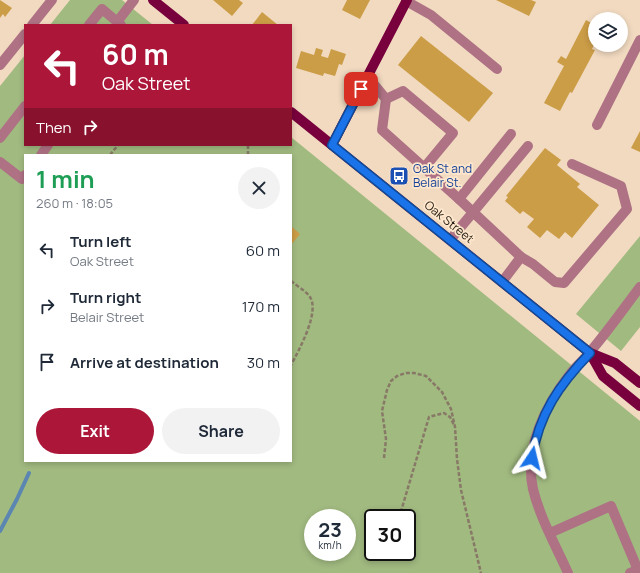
<!DOCTYPE html>
<meta charset="utf-8">
<style>
:root{--surface:#fff;--page:#f2f2f3;--text:#1f2937;--muted:#747a83;--accent:#ab1639}
body{margin:0;font-family:Manrope,sans-serif;background:var(--page);color:var(--text);height:100vh;display:flex;flex-direction:column;font-size:15px;white-space:nowrap}
*{box-sizing:border-box;margin:0}
p{font-size:13px;color:var(--muted)}
.icon{flex:none;width:22px;height:22px;fill:none;stroke:currentColor;stroke-width:2;stroke-linecap:round;stroke-linejoin:round}
.map{position:relative;flex:1;overflow:hidden}
.drawer{position:absolute;left:24px;top:154px;width:268px;height:308px;display:flex;flex-direction:column;background:var(--surface);border-radius:0px;box-shadow:0 2px 6px #0003}
.drawer>*{flex:none}
.banner{position:absolute;left:24px;top:24px;width:268px;height:122px;border-radius:0px;box-shadow:0 2px 6px #0003;background:#ab1639;color:#fff;overflow:hidden}
.tools{position:absolute;left:588px;top:12px;display:grid;gap:8px}
.tools a{display:grid;place-items:center;width:40px;height:40px;border-radius:50%;background:var(--surface);box-shadow:0 2px 6px #0003;font-size:20px}
.speed{position:absolute;left:304px;top:509px;display:flex;gap:8px;font-size:20px;font-weight:700;text-align:center}
.speed>*{display:grid;place-content:center;width:52px;height:52px;border-radius:50%;background:var(--surface);box-shadow:0 2px 6px #0003;line-height:1}
.speed small{font-size:10px;font-weight:400}
.speed .limit{border:2px solid #111;border-radius:6px;background:#fff;color:#111}
.pin{position:absolute;display:grid;place-items:center;width:34px;height:34px;color:#fff;margin:-17px;border-radius:8px;box-shadow:0 2px 6px #0006}
.me{position:absolute;width:44px;margin:-22px;rotate:10deg;stroke-linejoin:round;filter:drop-shadow(0 0 3px #0008)}
.turn{display:flex;align-items:center;gap:14px;height:84px;padding:0 12px;font-size:18px}
.turn .icon{width:52px;height:52px;stroke-width:2.5}
.turn b{display:block;font-size:28px;line-height:34px}
.then{display:flex;align-items:center;height:38px;padding:0 12px;background:#0003;gap:8px;font-size:15px}
.round{display:grid;place-items:center;flex:none;width:42px;height:42px;border-radius:21px;background:var(--page)}
.head{display:flex;align-items:center;justify-content:space-between;height:68px;padding:0 12px}
h1{font-size:24px;font-weight:700;line-height:30px;color:#1e9e55}
.primary-button{display:flex;gap:8px;margin-top:auto;padding:8px 12px}
.primary-button a{flex:1;height:46px;border-radius:24px;background:var(--accent);color:#fff;font-size:16px;font-weight:700;line-height:46px;text-align:center}
.primary-button a+a{background:var(--page);color:var(--text)}
ul{padding:0;list-style:none}
li{display:flex;align-items:center;gap:12px;height:56px;padding:0 12px}
li div{flex:1}
li b{display:block;font-size:15px}
li em{font-style:normal}
.map>svg:first-child{display:block}
.green{fill:#a1ba80;fill-rule:evenodd}
.lines{fill:none;stroke-linecap:round;stroke-linejoin:round}
.stream{stroke:#5b86b1;stroke-width:4}
.building{fill:#cc9d47}
.path{stroke:#887967;stroke-width:2.5;stroke-dasharray:4 2;stroke-linecap:butt}
.minor{stroke:#ae7284;stroke-width:10}
.major{stroke:#78003c;stroke-width:10}
.route-casing{stroke:#114b97;stroke-width:10}
.route{stroke:#1a73e8;stroke-width:7}
.labels{text-anchor:middle;stroke-width:3.5;stroke-linejoin:round;paint-order:stroke}
.transit-label{font-size:12px;fill:#164399;stroke:#fee7cd;text-anchor:start}
.street-label{font-size:12px;fill:#241c12;stroke:#fee7cd}
</style>
<div class="map">
<svg width="640" height="573" viewBox="0 0 640 573">
<rect width="100%" height="100%" fill="#f1dac0"/>
<!-- green -->
<g class="green">
<polygon points="70,0 122,0 153,25 50,25"/>
<path d="M25,55V145H291V137L640,421V573H0V86ZM25,155H291V461H25ZM313,518H347V552H313ZM373,518H407V552H373Z"/>
<polygon points="640,236 640,327 621,351 576,314"/>
</g>
<g class="lines">
<!-- stream -->
<polyline class="stream" points="0,531 17,499 29,473"/>
</g>
<!-- building -->
<g class="building">
<polygon points="0,0 12,8 5,17 3,14 0,18"/>
<polygon points="213,0 239,0 243,3 232,16"/>
<polygon points="347,0 370,0 360,19 342,10"/>
<polygon points="496,0 531,0 536,2 529,16"/>
<polygon points="262,12 278,25 252,25"/>
<polygon points="595,19 595,43 592,49 595,50 572,93 570,92 560,111 544,103 564,66 557,62 561,56 566,59 586,20 593,24"/>
<polygon points="421,36 493,93 469,122 398,65"/>
<polygon points="316,48 323,50 321,56 328,58 331,49 346,54 342,65 339,64 335,76 324,73 323,76 296,68 301,51 314,55"/>
<polygon points="640,131 640,152 631,148"/>
<polygon points="545,148 561,160 557,165 580,184 577,187 599,205 572,238 565,232 559,239 547,230 540,238 527,227 534,219 523,211 520,214 505,201 508,197 506,196"/>
<polygon points="291,226 300,234 291,245"/>
</g>
<g class="lines">
<!-- path -->
<g class="path">
<polyline points="110,155 118,145"/>
<polyline points="248,155 248,145"/>
<path d="M291,281C297,286 306,291 310,297C320,312 299,350 291,365"/>
<polyline points="384,458 386,439 382,411 387,390 391,381 397,376 406,373 414,373 426,376 442,392 451,409 455,427 457,459 461,490 481,573"/>
<polyline points="399,518 429,417 444,413 450,417 454,425"/>
</g>
<!-- minor -->
<g class="minor">
<polyline points="406,1 431,15 497,69"/>
<polyline points="117,22 134,0"/>
<polyline points="32,25 52,0"/>
<polyline points="89,25 102,9 121,25"/>
<polyline points="0,65 25,34"/>
<polyline points="367,76 386,99 382,130 459,199"/>
<polyline points="386,99 403,91 453,133 424,168"/>
<polyline points="597,125 640,40"/>
<polyline points="511,134 459,199 521,257"/>
<polyline points="0,138 25,106"/>
<polyline points="41,155 48,145"/>
<polyline points="0,162 22,179 25,175"/>
<polyline points="450,240 528,146"/>
<polyline points="502,282 521,257 533,264 555,282 564,283 627,209 621,186 572,164"/>
<polyline points="550,533 611,506 638,570 630,573"/>
<path d="M568,573C556,546 540,518 533,489C524,448 545,406 570,374C576,366 584,360 590,352C608,331 624,308 640,287"/>
</g>
<!-- major -->
<g class="major">
<polyline points="153,0 184,25"/>
<polyline points="291,112 590,353 615,363 640,383"/>
<polyline points="332,145 407,0"/>
<polyline points="590,353 603,376 640,406"/>
</g>
</g>
<g class="lines">
<!-- route casing -->
<g class="route-casing">
<path id="route" d="M361,89L332,145L590,353C559,385 539,414 532,458"/>
</g>
<!-- route -->
<use href="#route" class="route"/>
</g>
<!-- icons -->
<defs>
<g id="bus-square" transform="scale(1)"><rect x="-9" y="-9" width="18" height="18" rx="4" fill="#1a4fb4" stroke="#fee7cd"/><path d="M-5-6H5V4H4V6H2V4H-2V6H-4V4H-5ZM-3.5-4V0h7V-4ZM-3.5 1.2v1.5H-2V1.2ZM2 1.2v1.5H3.5V1.2Z" fill="#fff"/></g>
</defs>
<g fill-rule="evenodd">
<use href="#bus-square" x="399" y="176"/>
</g>
<g class="labels">
<!-- transit labels -->
<g class="transit-label">
<text x="413" y="173">Oak St and<tspan x="413" dy="14">Belair St.</tspan></text>
</g>
<!-- street labels -->
<g class="street-label">
<text transform="translate(449 222) rotate(39)" y="4">Oak Street</text>
</g>
</g>
</svg>
<div class="tools">
<a><svg class="icon" aria-label="layers" viewBox="0 0 24 24"><path d="M12 4l9 5-9 5-9-5zM3 14l9 5 9-5"/></svg></a>
</div>
<div class="speed"><div>23<small>km/h</small></div><div class="limit">30</div></div>
<div class="pin" style="left:361px;top:89px;background:#d93025"><svg class="icon" aria-label="arrive" viewBox="0 0 24 24"><path d="M6 21V4h12l-3 4 3 4H6"/></svg></div>
<svg class="me" style="left:532px;top:458px" viewBox="-20 -20 40 40"><path d="M0-17L14 15 0 8-14 15z" fill="#1a73e8" stroke="#fff" stroke-width="4"/></svg>
<div class="banner">
<div class="turn"><svg class="icon" aria-label="left" viewBox="0 0 24 24"><path d="M17 20v-9H6M10 6l-5 5 5 5"/></svg><div><b>60 m</b>Oak Street</div></div>
<div class="then">Then<svg class="icon" aria-label="right" viewBox="0 0 24 24"><path d="M7 20v-9h11M14 6l5 5-5 5"/></svg></div>
</div>
<section class="drawer">
<div class="head"><div><h1>1 min</h1><p>260 m · 18:05</p></div><a class="round"><svg class="icon" aria-label="close" viewBox="0 0 24 24"><path d="M6 6l12 12M18 6L6 18"/></svg></a></div>
<ul>
<li><svg class="icon" aria-label="left" viewBox="0 0 24 24"><path d="M17 20v-9H6M10 6l-5 5 5 5"/></svg><div><b>Turn left</b><p>Oak Street</p></div><em>60 m</em></li>
<li><svg class="icon" aria-label="right" viewBox="0 0 24 24"><path d="M7 20v-9h11M14 6l5 5-5 5"/></svg><div><b>Turn right</b><p>Belair Street</p></div><em>170 m</em></li>
<li><svg class="icon" aria-label="arrive" viewBox="0 0 24 24"><path d="M6 21V4h12l-3 4 3 4H6"/></svg><div><b>Arrive at destination</b></div><em>30 m</em></li>
</ul>
<div class="primary-button"><a>Exit</a><a>Share</a></div>
</section>
</div>
